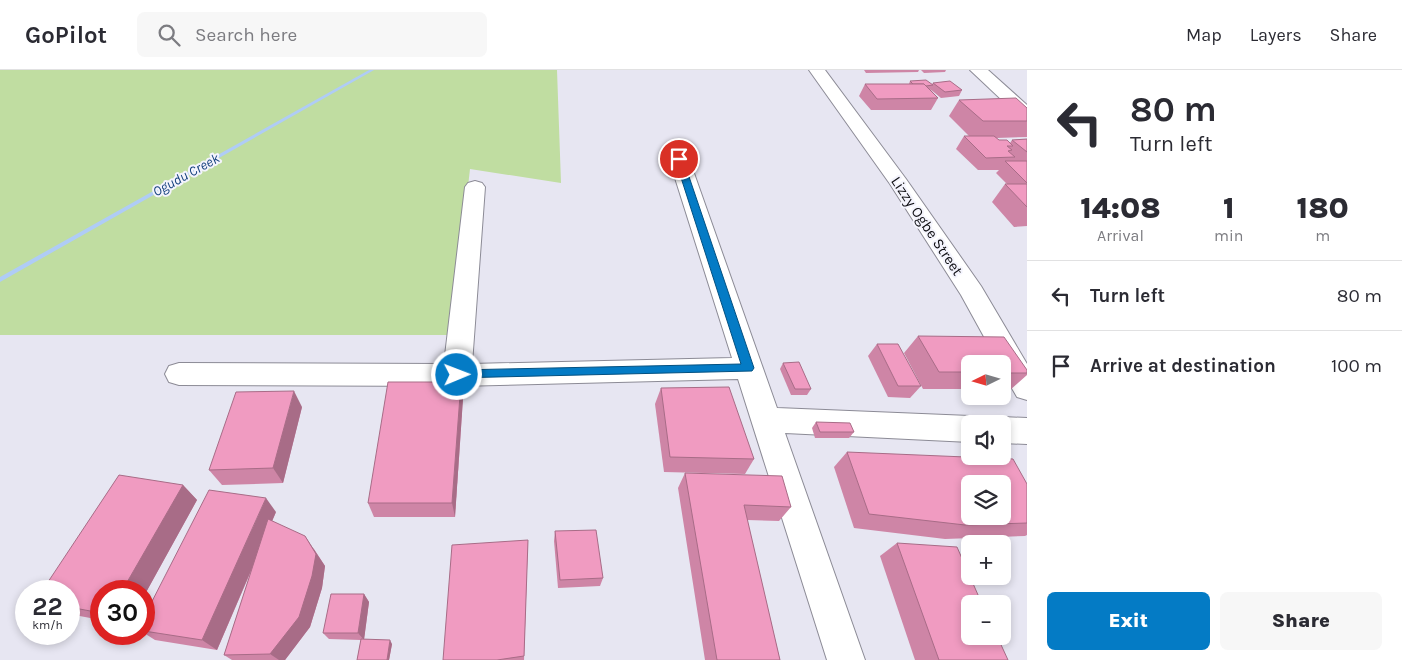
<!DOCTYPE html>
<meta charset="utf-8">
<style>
:root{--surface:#fff;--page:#f7f7f7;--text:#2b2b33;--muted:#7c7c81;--line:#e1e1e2;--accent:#047bc5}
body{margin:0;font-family:Karla,sans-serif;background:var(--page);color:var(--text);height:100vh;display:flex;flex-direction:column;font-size:19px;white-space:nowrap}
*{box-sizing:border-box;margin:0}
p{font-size:16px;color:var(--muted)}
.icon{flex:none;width:28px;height:28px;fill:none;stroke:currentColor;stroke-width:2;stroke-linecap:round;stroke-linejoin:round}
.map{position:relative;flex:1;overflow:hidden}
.side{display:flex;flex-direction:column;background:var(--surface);width:375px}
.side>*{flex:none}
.hud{background:#fff;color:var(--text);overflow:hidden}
.needle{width:32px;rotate:265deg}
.fabs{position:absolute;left:961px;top:285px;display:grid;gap:10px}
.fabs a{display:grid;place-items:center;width:50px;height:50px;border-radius:8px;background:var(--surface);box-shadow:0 2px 8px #0003;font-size:25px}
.speed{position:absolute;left:15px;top:510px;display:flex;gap:10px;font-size:25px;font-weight:700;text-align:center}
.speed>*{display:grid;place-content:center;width:65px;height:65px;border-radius:50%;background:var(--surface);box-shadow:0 2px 8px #0003;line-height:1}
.speed small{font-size:12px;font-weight:400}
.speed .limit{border:8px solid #d22;background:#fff;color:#111}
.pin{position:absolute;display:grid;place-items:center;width:42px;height:42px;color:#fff;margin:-21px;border:2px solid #fff;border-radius:50%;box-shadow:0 1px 5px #0007}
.me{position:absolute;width:55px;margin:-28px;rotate:89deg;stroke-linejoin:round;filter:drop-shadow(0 0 4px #0008)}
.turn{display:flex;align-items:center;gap:18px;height:105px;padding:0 20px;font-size:22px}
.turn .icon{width:65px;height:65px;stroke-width:2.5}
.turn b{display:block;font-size:35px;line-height:42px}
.eta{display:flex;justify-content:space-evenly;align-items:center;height:85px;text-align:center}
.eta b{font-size:30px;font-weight:800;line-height:35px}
.action{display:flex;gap:10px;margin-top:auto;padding:10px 20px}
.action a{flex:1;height:58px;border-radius:8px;background:var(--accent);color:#fff;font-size:20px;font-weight:800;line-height:58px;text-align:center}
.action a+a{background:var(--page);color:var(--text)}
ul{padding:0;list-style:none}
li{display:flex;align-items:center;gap:15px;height:70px;padding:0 20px;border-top:1px solid var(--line)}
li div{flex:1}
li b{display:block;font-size:19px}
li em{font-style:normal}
header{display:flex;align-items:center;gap:30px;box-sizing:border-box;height:70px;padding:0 25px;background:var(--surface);border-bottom:1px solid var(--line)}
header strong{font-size:24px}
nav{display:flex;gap:28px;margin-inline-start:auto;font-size:18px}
.search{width:350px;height:45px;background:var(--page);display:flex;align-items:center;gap:12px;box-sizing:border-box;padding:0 18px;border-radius:8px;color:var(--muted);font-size:19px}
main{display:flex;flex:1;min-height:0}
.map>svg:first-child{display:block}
.green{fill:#c0dda1}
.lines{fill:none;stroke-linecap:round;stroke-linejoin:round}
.stream{fill:#afccf6;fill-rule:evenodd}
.street-casing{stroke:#8c8b96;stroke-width:2}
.street{fill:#fff;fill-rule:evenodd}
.wall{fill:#ce85a6}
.shaded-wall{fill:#a86c87}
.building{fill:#f09bc1;stroke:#a86c87;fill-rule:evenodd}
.route{fill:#047bc5;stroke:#035080}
.labels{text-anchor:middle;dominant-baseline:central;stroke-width:4;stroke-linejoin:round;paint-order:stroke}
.far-water-label{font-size:14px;font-style:italic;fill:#14417d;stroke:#f4f4fd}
.street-label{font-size:15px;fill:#0e0e12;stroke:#f4f4fd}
</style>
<header>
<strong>GoPilot</strong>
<div class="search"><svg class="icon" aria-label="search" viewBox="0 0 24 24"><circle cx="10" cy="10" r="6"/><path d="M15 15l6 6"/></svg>Search here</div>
<nav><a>Map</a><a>Layers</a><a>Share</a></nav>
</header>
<main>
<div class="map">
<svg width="1027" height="590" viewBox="0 0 1027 590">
<rect width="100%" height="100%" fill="#e7e6f2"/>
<!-- green -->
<path class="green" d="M 0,0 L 557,0 L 561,113 L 470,99 L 451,265 L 0,265 Z"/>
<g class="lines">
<!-- stream -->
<path class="stream" d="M 369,0 L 374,0 L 0,212 L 0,207 Z"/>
<defs>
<g id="street">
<path d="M 809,0 L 825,0 L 906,109 L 981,216 L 1027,294 L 1027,330 L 1017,327 L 1002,301 L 1002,294 L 999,294 L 961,225 L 890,114 Z"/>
<path d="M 970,0 L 988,0 L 1027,35 L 1027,49 L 1021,48 Z"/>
<path d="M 679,83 L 686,85 L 689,89 L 777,338 L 970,346 L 981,350 L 982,354 L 970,354 L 970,372 L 785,363 L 865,590 L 827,590 L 738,309 L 457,316 L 179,315 L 169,312 L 165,304 L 169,296 L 179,293 L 444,294 L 465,117 L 468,113 L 475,111 L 482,113 L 485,117 L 472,294 L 732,288 L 669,89 L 672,85 Z"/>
<path d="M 1002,347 L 1027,348 L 1027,374 L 1002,373 L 1002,354 L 990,354 L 991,351 Z"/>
</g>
</defs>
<!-- street casing -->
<use href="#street" class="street-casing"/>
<!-- street -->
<use href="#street" class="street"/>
</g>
<!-- wall -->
<g class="wall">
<path d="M 864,0 L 919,0 L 918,2 L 866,3 Z"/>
<path d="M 921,0 L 946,0 L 945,2 L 924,3 Z"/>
<path d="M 910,11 L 932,14 L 933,13 L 962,20 L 959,26 L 941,28 L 930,19 L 938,28 L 931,40 L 871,40 L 859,26 L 865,14 L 909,14 Z"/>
<path d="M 959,30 L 1027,38 L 1027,67 L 996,68 L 999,70 L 1010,73 L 1012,70 L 1027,69 L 1027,156 L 1014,157 L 992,132 L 1005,114 L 1007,114 L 996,103 L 999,100 L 978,100 L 956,79 L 964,66 L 969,66 L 949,46 Z"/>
<path d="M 918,266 L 1027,300 L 1027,305 L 1010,320 L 1002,320 L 1002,294 L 970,294 L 970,319 L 923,319 L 904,283 Z"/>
<path d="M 877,274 L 921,316 L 910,328 L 888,327 L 868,286 Z"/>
<path d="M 783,293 L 811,319 L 807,325 L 791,325 L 780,299 Z"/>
<path d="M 661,318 L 754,389 L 745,404 L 664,402 L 655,334 Z"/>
<path d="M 463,328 L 455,447 L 374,447 L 368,433 Z"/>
<path d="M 302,337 L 283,413 L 222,415 L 209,400 Z"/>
<path d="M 816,352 L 854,362 L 849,368 L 815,368 L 812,358 Z"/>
<path d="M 847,382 L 1027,414 L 1027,465 L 1025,466 L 945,469 L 854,458 L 834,397 Z"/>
<path d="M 685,403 L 791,437 L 779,451 L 747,450 L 780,590 L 705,590 L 678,418 Z"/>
<path d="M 183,415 L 197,430 L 144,526 L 144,521 L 101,521 L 101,550 L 69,544 L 69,521 Z"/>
<path d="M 276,442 L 272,451 L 314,479 L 325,496 L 322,518 L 310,557 L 285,590 L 232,590 L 224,585 L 252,499 L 217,580 L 155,570 L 144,563 L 144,547 Z"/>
<path d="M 555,461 L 603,508 L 600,516 L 558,518 L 554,471 Z"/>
<path d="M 528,470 L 524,590 L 443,590 Z"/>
<path d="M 897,473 L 1008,590 L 915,590 L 880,486 Z"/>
<path d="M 364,524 L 369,532 L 364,569 L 392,574 L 389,590 L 357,590 L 361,570 L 329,569 L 323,563 Z"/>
</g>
<!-- shaded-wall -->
<g class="shaded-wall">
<path d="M 461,312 L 463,328 L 455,447 L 452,433 Z"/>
<path d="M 294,321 L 302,337 L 283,413 L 273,398 Z"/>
<path d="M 183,415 L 197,430 L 144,526 L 144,521 L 122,521 Z"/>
<path d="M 266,428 L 276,442 L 217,580 L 202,570 Z"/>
<path d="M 305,466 L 325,496 L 322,518 L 310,557 L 285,590 L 279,590 L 270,584 Z"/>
<path d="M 364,524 L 369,532 L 364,570 L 358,563 Z"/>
<path d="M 390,570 L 392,574 L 389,590 L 387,590 Z"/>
</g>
<!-- building -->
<g class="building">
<path d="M 926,10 L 933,15 L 926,16 L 924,14 L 913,14 L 910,11 Z"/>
<path d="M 950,11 L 962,20 L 945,22 L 933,13 Z"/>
<path d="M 865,14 L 924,14 L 938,28 L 877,29 Z"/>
<path d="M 1016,28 L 1027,38 L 1027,51 L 983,51 L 959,30 Z"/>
<path d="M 964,66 L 994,66 L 999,70 L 1007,70 L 1013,76 L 1007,76 L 1012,80 L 1008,81 L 1015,87 L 986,88 Z"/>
<path d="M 1027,69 L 1027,82 L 1012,70 Z"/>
<path d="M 1005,91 L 1027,91 L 1027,113 Z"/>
<path d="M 1005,114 L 1027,114 L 1027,137 Z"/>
<path d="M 918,266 L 1004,267 L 1027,300 L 1027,303 L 1002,303 L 1002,294 L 970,294 L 970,302 L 939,302 Z"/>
<path d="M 877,274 L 898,274 L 921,316 L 898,316 Z"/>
<path d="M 799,292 L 811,319 L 795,319 L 783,293 Z"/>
<path d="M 388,312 L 461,312 L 452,433 L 368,433 Z"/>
<path d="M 729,317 L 754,389 L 670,387 L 661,318 Z"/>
<path d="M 294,321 L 273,398 L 209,400 L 236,322 Z"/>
<path d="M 816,352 L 850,353 L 854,362 L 820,362 Z"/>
<path d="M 847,382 L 1013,389 L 1027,414 L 1027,453 L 965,455 L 869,444 ZM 970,414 L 1002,414 L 1002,446 L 970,446 Z"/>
<path d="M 685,403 L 782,406 L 791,437 L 744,435 L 780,590 L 717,590 Z"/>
<path d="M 119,405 L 183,415 L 122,521 L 101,521 L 101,543 L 69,537 L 69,521 L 42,521 Z"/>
<path d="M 209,420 L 266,428 L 202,570 L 144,561 L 144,547 Z"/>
<path d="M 268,449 L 305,466 L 316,484 L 312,506 L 299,547 L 270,584 L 224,585 Z"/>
<path d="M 596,460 L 603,508 L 560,510 L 555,461 Z"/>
<path d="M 528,470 L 524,586 L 497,590 L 443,590 L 452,475 Z"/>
<path d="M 897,473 L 957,477 L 982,534 L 970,534 L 970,566 L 997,566 L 1008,590 L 939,590 Z"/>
<path d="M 331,524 L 364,524 L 358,563 L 323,563 Z"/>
<path d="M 361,569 L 390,570 L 387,590 L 357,590 Z"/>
</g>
<!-- route -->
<path class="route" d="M 676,87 L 683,89 L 754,298 L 752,301 L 453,308 L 451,305 L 457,300 L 741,294 L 675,89 Z"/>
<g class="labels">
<!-- far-water labels -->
<g class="far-water-label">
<text transform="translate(186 105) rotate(-29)">Ogudu Creek</text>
</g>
<!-- street labels -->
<g class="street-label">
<text transform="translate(927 156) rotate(56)">Lizzy Ogbe Street</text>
</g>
</g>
</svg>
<div class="fabs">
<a><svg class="needle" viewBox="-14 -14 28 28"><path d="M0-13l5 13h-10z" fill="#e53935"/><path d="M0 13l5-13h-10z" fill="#7c7c81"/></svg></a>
<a><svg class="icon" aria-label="sound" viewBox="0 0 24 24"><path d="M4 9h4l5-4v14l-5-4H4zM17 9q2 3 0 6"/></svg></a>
<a><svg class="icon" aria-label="layers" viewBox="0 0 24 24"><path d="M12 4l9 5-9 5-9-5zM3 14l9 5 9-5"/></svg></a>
<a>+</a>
<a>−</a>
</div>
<div class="speed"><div>22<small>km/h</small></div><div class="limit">30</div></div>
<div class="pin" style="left:679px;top:89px;background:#d93025"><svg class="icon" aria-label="arrive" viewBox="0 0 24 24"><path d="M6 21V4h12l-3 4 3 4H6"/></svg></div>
<svg class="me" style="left:457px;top:305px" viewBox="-20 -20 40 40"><circle r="17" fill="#047bc5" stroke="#fff" stroke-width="3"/><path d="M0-11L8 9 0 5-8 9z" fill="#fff"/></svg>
</div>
<section class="side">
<div class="hud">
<div class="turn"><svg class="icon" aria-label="left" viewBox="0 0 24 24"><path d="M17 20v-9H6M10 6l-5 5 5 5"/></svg><div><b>80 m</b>Turn left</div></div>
</div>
<div class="eta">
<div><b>14:08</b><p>Arrival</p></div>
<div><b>1</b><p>min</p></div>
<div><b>180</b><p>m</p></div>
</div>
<ul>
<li><svg class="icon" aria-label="left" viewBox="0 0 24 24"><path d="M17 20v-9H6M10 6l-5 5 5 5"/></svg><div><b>Turn left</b></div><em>80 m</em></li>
<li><svg class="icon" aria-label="arrive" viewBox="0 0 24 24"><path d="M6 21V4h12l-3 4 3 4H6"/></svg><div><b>Arrive at destination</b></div><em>100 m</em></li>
</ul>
<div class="action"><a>Exit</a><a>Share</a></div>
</section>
</main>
